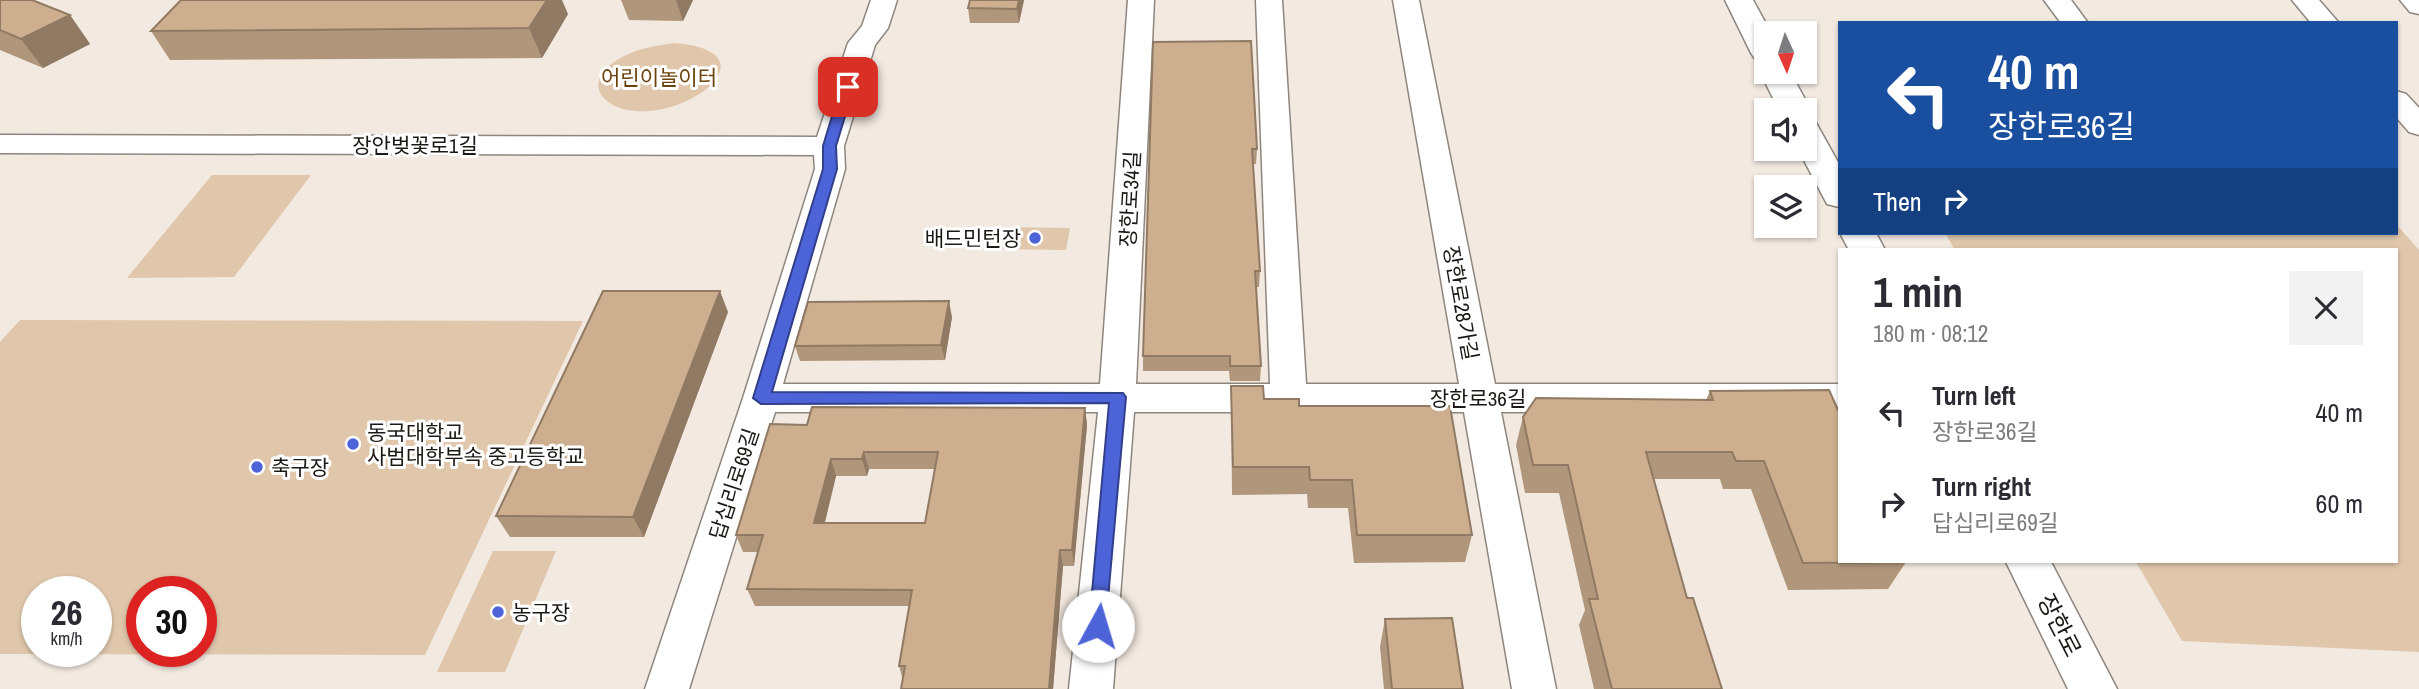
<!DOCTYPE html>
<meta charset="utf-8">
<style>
:root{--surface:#fff;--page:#f2f2f3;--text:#2b2b33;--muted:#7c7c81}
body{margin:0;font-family:"Archivo Narrow","Noto Sans KR",sans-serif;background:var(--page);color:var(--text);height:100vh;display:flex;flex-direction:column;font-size:26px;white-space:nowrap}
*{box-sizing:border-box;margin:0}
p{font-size:23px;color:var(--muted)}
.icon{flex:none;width:38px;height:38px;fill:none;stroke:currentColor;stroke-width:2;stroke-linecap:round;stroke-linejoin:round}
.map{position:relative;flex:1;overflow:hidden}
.details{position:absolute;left:1838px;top:248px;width:560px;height:315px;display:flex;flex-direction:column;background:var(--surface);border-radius:0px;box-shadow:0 2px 5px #0004}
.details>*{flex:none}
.hud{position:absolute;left:1838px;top:21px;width:560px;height:214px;border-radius:0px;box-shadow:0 2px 5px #0004;background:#1a4fa0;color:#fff;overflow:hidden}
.needle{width:46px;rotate:177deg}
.buttons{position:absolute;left:1754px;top:21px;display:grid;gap:14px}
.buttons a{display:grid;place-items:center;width:63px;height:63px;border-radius:0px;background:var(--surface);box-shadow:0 2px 5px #0004;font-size:35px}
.speed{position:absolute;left:21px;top:576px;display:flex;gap:14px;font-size:35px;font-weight:700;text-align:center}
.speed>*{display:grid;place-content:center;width:91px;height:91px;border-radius:50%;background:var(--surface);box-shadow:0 2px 5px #0004;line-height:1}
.speed small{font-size:18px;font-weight:400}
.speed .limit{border:10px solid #d22;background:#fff;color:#111}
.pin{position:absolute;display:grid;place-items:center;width:60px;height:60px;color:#fff;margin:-30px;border-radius:14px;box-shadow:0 4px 10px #0006}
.me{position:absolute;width:77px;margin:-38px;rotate:6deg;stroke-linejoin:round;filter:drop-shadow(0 0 5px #0008)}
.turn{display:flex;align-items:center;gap:24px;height:147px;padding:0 35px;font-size:32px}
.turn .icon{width:91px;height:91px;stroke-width:2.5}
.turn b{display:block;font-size:49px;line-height:60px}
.then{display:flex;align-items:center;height:66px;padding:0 35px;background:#0003;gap:14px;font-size:26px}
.round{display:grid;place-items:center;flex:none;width:74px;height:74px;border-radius:0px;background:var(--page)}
.overview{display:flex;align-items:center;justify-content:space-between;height:119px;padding:0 35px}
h1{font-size:42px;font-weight:700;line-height:52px}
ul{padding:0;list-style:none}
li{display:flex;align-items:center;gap:21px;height:91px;padding:0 35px}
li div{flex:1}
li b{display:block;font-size:26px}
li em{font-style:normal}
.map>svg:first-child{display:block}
.green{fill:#e0c7ac;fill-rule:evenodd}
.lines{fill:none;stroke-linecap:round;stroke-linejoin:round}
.street-casing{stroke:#8e867e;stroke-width:3}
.secondary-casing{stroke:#8e867e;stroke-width:3}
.street{fill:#fff;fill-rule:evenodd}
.secondary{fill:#fff;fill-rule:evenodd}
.wall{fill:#b0967b;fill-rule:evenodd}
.shaded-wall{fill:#907a64}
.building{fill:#cdaf8f;stroke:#907a64;stroke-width:2;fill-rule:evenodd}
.route{fill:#4d63d8;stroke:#32408c;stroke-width:2}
.poi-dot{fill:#4d63d8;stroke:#fff;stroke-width:2.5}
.labels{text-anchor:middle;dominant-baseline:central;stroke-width:6;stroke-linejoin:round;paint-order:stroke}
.park-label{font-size:21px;fill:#6a420a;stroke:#fff}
.street-label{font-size:21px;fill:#1c1815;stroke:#fff}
.poi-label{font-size:21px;fill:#1c1815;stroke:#fff;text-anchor:start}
.near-street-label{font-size:24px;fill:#1c1815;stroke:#fff}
</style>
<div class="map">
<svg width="2419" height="689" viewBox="0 0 2419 689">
<rect width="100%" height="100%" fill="#f2e9e0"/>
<!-- green -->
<g class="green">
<path d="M 673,43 C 771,50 697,115 637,111 C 602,109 581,83 617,60 C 634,49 654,46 673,43 Z"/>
<path d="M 212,175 L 311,175 L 234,277 L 127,278 Z"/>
<path d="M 2396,224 L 2419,250 L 2419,652 L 2182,641 L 2136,562 L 2396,562 L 2396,250 L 1955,250 L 1945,233 L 2396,233 Z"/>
<path d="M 1004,227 L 1070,228 L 1066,250 L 1000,249 Z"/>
<path d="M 20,320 L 583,321 L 425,655 L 0,654 L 0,342 ZM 37,592 L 96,592 L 96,651 L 37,651 ZM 142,592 L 201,592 L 201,651 L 142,651 Z"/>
<path d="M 493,551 L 556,551 L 505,672 L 437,672 Z"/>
</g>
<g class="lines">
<defs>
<g id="street">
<path d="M 871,0 L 897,0 L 888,28 L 875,45 L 844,146 L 845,169 L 783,384 L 1100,384 L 1128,0 L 1154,0 L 1136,384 L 1270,384 L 1256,0 L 1282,0 L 1306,384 L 1459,384 L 1393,0 L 1419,0 L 1495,384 L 1839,384 L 1839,412 L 1501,412 L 1556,689 L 1512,689 L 1464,412 L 1134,412 L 1113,689 L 1069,689 L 1098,412 L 775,412 L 689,689 L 645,689 L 743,398 L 815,169 L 814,155 L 0,153 L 0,135 L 817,137 L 848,43 L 862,26 Z"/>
<path d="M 2044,0 L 2071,0 L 2088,23 L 2061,23 Z"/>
<path d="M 2292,0 L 2319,0 L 2339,23 L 2311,23 Z"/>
<path d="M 2400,0 L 2419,0 L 2419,14 L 2410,12 Z"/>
<path d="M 2396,91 L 2406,94 L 2419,108 L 2419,135 L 2409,132 L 2396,117 Z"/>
</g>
<g id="secondary">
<path d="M 1725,0 L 1753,0 L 1771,33 L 1766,33 L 1766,62 L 1755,59 L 1751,53 Z"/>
<path d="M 1764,65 L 1766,72 L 1790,72 L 1811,110 L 1806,117 L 1804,110 L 1779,110 L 1760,72 Z"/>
<path d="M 1804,118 L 1815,121 L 1839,164 L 1839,207 L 1827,204 L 1798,149 L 1804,149 Z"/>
<path d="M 1840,233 L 1876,233 L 1885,250 L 1849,250 Z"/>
<path d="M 2006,562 L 2051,562 L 2117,689 L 2068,689 Z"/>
</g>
</defs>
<!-- street casing -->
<use href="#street" class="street-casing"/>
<!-- secondary casing -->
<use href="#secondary" class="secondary-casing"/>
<!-- street -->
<use href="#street" class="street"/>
<!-- secondary -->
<use href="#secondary" class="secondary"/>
</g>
<!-- wall -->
<g class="wall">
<path d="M 0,0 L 70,15 L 90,44 L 43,68 L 0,50 Z"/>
<path d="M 621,0 L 693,0 L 683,21 L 629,20 Z"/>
<path d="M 970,0 L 1024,0 L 1019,23 L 970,23 L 968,8 Z"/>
<path d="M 568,14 L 542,58 L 170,60 L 151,31 Z"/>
<path d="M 1251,41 L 1257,149 L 1256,164 L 1253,164 L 1260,271 L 1259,287 L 1256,287 L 1261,366 L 1260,381 L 1230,381 L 1229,371 L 1143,371 L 1143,356 Z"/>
<path d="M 728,312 L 644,537 L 510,537 L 496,516 Z"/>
<path d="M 952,317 L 945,360 L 800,361 L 795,346 Z"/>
<path d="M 1231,386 L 1264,399 L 1299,406 L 1472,535 L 1465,562 L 1354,563 L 1348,508 L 1308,508 L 1307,494 L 1232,495 Z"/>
<path d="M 1710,391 L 1906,562 L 1888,589 L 1788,590 L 1751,489 L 1723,489 L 1720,479 L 1654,479 L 1687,598 L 1722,689 L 1594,689 L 1579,625 L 1585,610 L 1559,493 L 1525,493 L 1516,445 L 1523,417 L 1706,400 Z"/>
<path d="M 1085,408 L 1087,425 L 1074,566 L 1063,566 L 1053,689 L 901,689 L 903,680 L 899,666 L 909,606 L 755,606 L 747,589 L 758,552 L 743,552 L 736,535 L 807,425 ZM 869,469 L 935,469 L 925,523 L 825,523 L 836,476 L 867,476 Z"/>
<path d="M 1385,619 L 1463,689 L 1384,689 L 1380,647 Z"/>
</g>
<!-- shaded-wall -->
<g class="shaded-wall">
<path d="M 547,0 L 562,0 L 568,14 L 542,58 L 529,28 Z"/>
<path d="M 676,0 L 693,0 L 683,21 Z"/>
<path d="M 1019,0 L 1024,0 L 1019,23 L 1017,9 Z"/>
<path d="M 70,15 L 90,44 L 43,68 L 21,39 Z"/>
<path d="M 720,291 L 728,312 L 644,537 L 633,517 Z"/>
<path d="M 949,301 L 952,317 L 945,360 L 941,345 Z"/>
<path d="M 1085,408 L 1087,425 L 1074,566 L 1072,550 Z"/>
<path d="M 864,452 L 869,469 L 867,476 L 862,459 Z"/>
<path d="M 831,459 L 836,476 L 820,540 L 814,523 Z"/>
<path d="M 1060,550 L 1063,566 L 1053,689 L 1049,689 Z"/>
</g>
<!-- building -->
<g class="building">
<path d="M 0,0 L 32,0 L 70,15 L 21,39 L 0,30 Z"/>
<path d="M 181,0 L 547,0 L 529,28 L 151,31 Z"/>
<path d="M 970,0 L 1019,0 L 1017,9 L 968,8 Z"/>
<path d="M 1251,41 L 1257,149 L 1252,149 L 1260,271 L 1255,271 L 1261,366 L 1230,366 L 1230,356 L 1143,356 L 1153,42 Z"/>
<path d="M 603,291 L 720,291 L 633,517 L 496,516 Z"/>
<path d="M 949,301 L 941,345 L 795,346 L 808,302 Z"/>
<path d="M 1231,386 L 1263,386 L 1264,399 L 1299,399 L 1299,406 L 1450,406 L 1472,535 L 1357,535 L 1352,480 L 1310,480 L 1309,467 L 1233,467 Z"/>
<path d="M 1829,390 L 1839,412 L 1839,562 L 1906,562 L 1803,563 L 1764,461 L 1736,461 L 1732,452 L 1646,452 L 1687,598 L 1693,598 L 1722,689 L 1612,689 L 1589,599 L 1598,599 L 1568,465 L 1533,465 L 1523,417 L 1536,398 L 1713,400 L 1710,391 Z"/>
<path d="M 812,407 L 1085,408 L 1072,550 L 1060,550 L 1049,689 L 901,689 L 905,666 L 899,666 L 912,590 L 747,589 L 763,535 L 736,535 L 770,424 L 807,425 ZM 864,452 L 938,452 L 925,523 L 814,523 L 831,459 L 862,459 Z"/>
<path d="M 1452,618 L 1463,689 L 1392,689 L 1385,619 Z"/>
</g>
<!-- route -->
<path class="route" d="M 848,83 L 854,87 L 836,146 L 837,169 L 772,392 L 1123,393 L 1126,397 L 1105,632 L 1092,632 L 1089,626 L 1109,403 L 761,404 L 753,398 L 823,169 L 823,146 L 841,87 Z"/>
<!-- markers -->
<g class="poi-dot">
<circle cx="1035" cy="238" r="7"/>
<circle cx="353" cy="444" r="7"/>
<circle cx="257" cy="467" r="7"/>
<circle cx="498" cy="612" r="7"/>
</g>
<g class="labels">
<!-- park labels -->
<g class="park-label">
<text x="659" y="77">어린이놀이터</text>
</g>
<!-- street labels -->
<g class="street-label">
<text x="415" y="145">장안벚꽃로1길</text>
<text transform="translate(1130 199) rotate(-87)">장한로34길</text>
<text transform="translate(1461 303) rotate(80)">장한로28가길</text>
<text x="1478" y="398">장한로36길</text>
<text transform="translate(734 484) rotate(-72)">답십리로69길</text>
</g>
<!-- poi labels -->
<g class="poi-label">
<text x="1021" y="238" text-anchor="end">배드민턴장</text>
<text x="367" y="432">동국대학교<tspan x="367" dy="24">사범대학부속 중고등학교</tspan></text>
<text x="271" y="467">축구장</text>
<text x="512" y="612">농구장</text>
</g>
<!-- near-street labels -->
<g class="near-street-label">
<text transform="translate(2060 625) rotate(63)">장한로</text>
</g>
</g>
</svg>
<div class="buttons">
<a><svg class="needle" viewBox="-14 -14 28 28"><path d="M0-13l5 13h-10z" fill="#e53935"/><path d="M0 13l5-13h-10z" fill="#7c7c81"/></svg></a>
<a><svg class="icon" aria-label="sound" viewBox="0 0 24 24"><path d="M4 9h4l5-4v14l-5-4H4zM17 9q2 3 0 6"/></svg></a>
<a><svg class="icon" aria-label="layers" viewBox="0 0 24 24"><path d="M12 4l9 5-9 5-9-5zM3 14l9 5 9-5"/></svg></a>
</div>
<div class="speed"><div>26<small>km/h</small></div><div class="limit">30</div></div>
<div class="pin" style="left:848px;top:87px;background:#d93025"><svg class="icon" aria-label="arrive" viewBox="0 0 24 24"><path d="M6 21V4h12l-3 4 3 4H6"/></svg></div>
<svg class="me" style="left:1098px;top:626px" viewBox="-20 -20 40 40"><circle r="19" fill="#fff"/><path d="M0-13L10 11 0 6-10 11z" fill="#4d63d8"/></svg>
<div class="hud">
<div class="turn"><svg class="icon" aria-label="left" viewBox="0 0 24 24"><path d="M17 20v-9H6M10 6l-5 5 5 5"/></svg><div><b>40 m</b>장한로36길</div></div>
<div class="then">Then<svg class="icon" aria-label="right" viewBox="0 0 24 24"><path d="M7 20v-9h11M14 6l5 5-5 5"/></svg></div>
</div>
<section class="details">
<div class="overview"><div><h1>1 min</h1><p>180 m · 08:12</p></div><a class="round"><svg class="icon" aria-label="close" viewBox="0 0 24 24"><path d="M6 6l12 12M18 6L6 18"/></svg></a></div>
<ul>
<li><svg class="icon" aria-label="left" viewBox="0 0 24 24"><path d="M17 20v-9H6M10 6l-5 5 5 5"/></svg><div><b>Turn left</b><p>장한로36길</p></div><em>40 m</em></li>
<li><svg class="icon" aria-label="right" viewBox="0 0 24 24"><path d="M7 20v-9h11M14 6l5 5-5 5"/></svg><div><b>Turn right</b><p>답십리로69길</p></div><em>60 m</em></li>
</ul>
</section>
</div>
